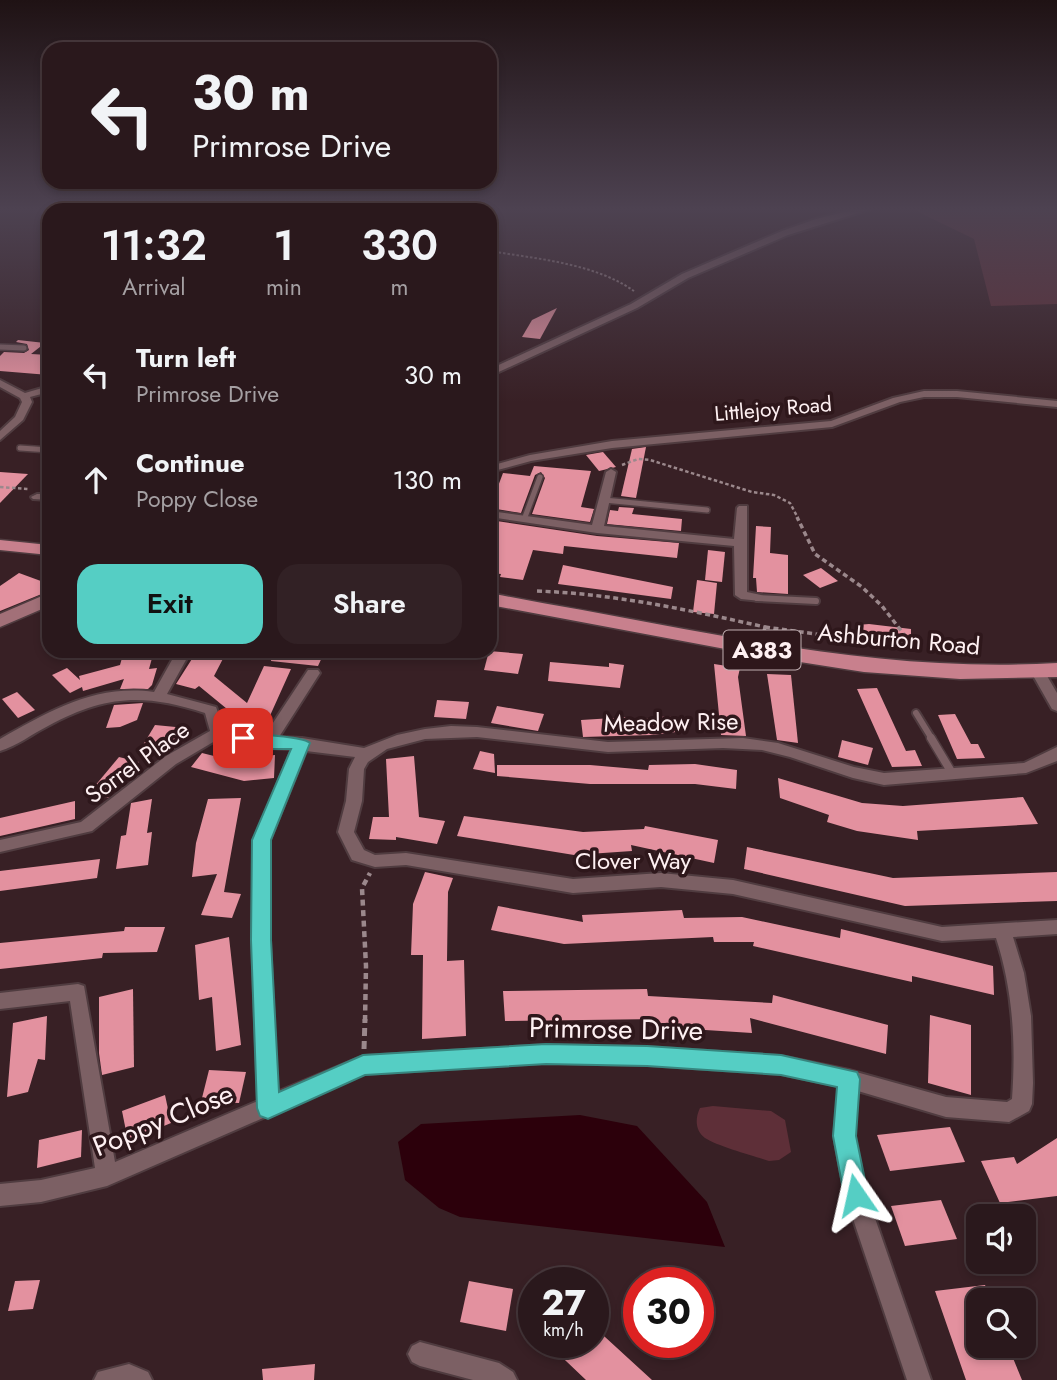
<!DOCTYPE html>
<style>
:root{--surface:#2a181c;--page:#322125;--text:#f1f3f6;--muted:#a5a0a3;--line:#46373b;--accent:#55cec4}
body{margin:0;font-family:Jost,sans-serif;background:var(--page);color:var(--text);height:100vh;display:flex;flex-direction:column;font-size:26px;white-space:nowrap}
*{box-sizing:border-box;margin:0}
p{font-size:23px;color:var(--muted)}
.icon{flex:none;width:38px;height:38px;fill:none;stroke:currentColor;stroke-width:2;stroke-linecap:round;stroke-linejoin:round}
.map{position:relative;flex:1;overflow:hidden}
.side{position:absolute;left:42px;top:203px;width:455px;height:455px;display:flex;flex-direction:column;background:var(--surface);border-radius:21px;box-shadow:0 4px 10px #0003,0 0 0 2px var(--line)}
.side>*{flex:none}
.banner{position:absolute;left:42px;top:42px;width:455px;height:147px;border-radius:21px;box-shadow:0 4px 10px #0003,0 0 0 2px var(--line);background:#2a181c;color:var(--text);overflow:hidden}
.tools{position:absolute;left:966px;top:1204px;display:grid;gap:14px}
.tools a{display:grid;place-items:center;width:70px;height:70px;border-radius:14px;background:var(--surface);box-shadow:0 4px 10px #0003,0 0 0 2px var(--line);font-size:35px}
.speed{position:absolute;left:518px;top:1267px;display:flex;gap:14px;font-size:35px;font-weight:700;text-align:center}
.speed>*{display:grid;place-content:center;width:91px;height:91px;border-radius:50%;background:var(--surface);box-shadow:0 4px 10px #0003,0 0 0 2px var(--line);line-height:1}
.speed small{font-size:18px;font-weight:400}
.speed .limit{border:10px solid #d22;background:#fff;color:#111}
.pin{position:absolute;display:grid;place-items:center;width:60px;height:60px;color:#fff;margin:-30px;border-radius:14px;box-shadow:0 4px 10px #0006}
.me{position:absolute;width:77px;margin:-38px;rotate:349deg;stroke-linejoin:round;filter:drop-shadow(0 0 5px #0008)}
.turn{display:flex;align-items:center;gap:24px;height:147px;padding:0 35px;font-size:32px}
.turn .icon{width:91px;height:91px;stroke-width:2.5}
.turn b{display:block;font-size:49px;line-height:60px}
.eta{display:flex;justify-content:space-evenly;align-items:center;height:119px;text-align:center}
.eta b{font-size:42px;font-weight:600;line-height:49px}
.cta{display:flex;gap:14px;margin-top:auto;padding:14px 35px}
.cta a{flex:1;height:80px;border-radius:21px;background:var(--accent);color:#111;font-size:28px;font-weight:600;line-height:80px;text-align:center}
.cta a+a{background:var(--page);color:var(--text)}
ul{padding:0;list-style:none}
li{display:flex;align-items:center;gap:21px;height:105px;padding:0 35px}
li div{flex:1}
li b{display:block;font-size:26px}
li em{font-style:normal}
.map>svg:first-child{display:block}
.green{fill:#5e2f38}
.water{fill:#2c000b}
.building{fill:#e3919f}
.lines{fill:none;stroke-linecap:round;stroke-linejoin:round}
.lane-far2-casing{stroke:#503c40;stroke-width:8}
.lane-far1-casing{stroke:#503c40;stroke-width:10}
.lane-casing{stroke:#503c40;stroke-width:11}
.street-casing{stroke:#503c40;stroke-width:4}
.secondary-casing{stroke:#503c40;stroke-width:3}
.primary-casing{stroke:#503c40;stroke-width:3}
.path-far4{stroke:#9b888c;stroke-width:2;stroke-dasharray:2.5 2;stroke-linecap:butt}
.path-far3{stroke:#9b888c;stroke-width:2.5;stroke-dasharray:3.5 2.5;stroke-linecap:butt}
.path-far2{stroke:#9b888c;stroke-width:3.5;stroke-dasharray:5 3.5;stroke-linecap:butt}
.path-far1{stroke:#9b888c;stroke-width:4.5;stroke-dasharray:6 4.5;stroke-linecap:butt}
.path{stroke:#9b888c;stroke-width:5;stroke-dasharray:8 5;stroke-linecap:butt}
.lane-far2{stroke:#7c6064;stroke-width:5}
.lane-far1{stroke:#7c6064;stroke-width:6}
.lane{stroke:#7c6064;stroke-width:8}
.street{fill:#7c6064;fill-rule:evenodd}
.secondary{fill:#a27078;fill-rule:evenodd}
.primary{fill:#c8808d;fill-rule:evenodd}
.route{fill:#55cec4;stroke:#37867f;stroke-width:2}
.labels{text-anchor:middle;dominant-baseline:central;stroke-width:7;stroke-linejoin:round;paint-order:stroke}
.far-street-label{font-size:21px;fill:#fef0f2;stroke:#2e171b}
.shield{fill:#2e171b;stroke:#c0afb2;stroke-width:2}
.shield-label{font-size:23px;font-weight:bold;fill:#fef0f2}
.street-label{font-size:24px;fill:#fef0f2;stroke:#2e171b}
.near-street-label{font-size:28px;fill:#fef0f2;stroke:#2e171b}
</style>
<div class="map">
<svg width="1057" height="1380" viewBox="0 0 1057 1380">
<rect width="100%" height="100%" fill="#382025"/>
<!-- green -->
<g class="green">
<path d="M 910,208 L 1057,208 L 1057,304 L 991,306 L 974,239 Z"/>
<path d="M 713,1106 L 771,1111 L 785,1120 L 791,1152 L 779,1160 L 769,1161 C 754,1156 717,1146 705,1138 C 695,1131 695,1118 700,1108 Z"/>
</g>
<!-- water -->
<path class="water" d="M 580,1115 L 637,1126 L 707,1202 L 725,1247 L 460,1217 L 439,1208 L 405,1180 L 398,1142 L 421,1124 Z"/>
<!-- building -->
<g class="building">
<path d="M 557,308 L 540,339 L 522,337 L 532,320 Z"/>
<path d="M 18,340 L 45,343 L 31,354 L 49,355 L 49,375 L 0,371 L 0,356 L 4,352 L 24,353 L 29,350 L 27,344 L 16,342 Z"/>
<path d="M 646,447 L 636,498 L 621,496 L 632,449 Z"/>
<path d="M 603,452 L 616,467 L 599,471 L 586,455 Z"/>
<path d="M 534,466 L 591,471 L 581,507 L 594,509 L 590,522 L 532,514 L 545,478 L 541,472 L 535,475 L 521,513 L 490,508 L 490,497 L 494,497 L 503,473 L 530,476 Z"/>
<path d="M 0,472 L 28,474 L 0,503 Z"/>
<path d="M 619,507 L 634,508 L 632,514 L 682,519 L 681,531 L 607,524 L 610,510 L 618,511 Z"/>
<path d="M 490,520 L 597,536 L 679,543 L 677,558 L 564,546 L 563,554 L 533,550 L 523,580 L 500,577 L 501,574 L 490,573 Z"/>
<path d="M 756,526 L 771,527 L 770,553 L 788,555 L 788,594 L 757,592 L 756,578 L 753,578 Z"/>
<path d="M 708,550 L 725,552 L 722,582 L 705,580 Z"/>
<path d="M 563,565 L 673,587 L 671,599 L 558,584 Z"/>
<path d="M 821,568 L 838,581 L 820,588 L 803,575 Z"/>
<path d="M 19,573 L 49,584 L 49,591 L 0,611 L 0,586 Z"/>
<path d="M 697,580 L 717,583 L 714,614 L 693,612 Z"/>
<path d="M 869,624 L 911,629 L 911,637 L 864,639 L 857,625 Z"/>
<path d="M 124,651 L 154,651 L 149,669 L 157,668 L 152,685 L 148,689 L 120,689 L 124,679 L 83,691 L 82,687 L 70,693 L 52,675 L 67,668 L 80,680 L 79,676 L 120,665 Z"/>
<path d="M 197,651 L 227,651 L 214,676 L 247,703 L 264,666 L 291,669 L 264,729 L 249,727 L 199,686 L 195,689 L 176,684 Z"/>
<path d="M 272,651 L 325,651 L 318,666 L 271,661 Z"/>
<path d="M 489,651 L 523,654 L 518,674 L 484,670 Z"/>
<path d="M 550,662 L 609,667 L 609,663 L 624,665 L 620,688 L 548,681 Z"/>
<path d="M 714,664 L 740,668 L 738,677 L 746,736 L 721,735 Z"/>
<path d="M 767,674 L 791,675 L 798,743 L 777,740 Z"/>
<path d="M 877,688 L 906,751 L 915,750 L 922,766 L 892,767 L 857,689 Z"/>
<path d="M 17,692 L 35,710 L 18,718 L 2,699 Z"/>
<path d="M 437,700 L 469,702 L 466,719 L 434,717 Z"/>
<path d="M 143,703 L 137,720 L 120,727 L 106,728 L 114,705 Z"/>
<path d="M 497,706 L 544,714 L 538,731 L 491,723 Z"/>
<path d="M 955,714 L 971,744 L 978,744 L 985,758 L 957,759 L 938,715 Z"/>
<path d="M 670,716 L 676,732 L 652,735 L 583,737 L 581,720 L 629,717 L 629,720 Z"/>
<path d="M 155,725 L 186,728 L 174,749 L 143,745 Z"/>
<path d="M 842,740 L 873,748 L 868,765 L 838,757 Z"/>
<path d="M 480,751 L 494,754 L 495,773 L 473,769 Z"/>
<path d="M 202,753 L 230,760 L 275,755 L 274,778 L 244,781 L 191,767 Z"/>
<path d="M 414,756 L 419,817 L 445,821 L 437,844 L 396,837 L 396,840 L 369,839 L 373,817 L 389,817 L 386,759 Z"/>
<path d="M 119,757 L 139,762 L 108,798 L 89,793 Z"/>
<path d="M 695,764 L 737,770 L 736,789 L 695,784 L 590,784 L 497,776 L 497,765 L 590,765 L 648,770 L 649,765 Z"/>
<path d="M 778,778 L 862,803 L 903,806 L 1023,797 L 1038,824 L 917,831 L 918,840 L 857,831 L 827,822 L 829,815 L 780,798 Z"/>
<path d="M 241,798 L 224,892 L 241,894 L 232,918 L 201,915 L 217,874 L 192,877 L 196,843 L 208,799 Z"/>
<path d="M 152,799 L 147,833 L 152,832 L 148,865 L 116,869 L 121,836 L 126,835 L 131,803 Z"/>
<path d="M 75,801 L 75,819 L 0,836 L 0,818 Z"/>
<path d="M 464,816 L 583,832 L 644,829 L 645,826 L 718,840 L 714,863 L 631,845 L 632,851 L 574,855 L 457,836 Z"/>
<path d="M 747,847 L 893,878 L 1057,872 L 1057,901 L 905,906 L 744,869 Z"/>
<path d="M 100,859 L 97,878 L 0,891 L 0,871 Z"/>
<path d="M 425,872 L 453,878 L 448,892 L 447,961 L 464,960 L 466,1036 L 422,1039 L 423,955 L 411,955 L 413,904 Z"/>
<path d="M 498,906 L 583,922 L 582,915 L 682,910 L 684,918 L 742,917 L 840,938 L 841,929 L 993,966 L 994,995 L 912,976 L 912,982 L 753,946 L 754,942 L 714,942 L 713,937 L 564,944 L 491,930 Z"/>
<path d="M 125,927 L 165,927 L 157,952 L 103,953 L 102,958 L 0,969 L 0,943 L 124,931 Z"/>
<path d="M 229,937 L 241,1045 L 216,1051 L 212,997 L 199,1000 L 195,945 Z"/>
<path d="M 133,989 L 134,1067 L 102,1075 L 99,1053 L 99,997 Z"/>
<path d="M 647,989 L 648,996 L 772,1003 L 773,995 L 888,1025 L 886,1054 L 750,1018 L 752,1033 L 659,1027 L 658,1019 L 505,1021 L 503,991 Z"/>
<path d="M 930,1015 L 971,1025 L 971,1095 L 928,1083 Z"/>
<path d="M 47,1016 L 45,1060 L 38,1059 L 28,1092 L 7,1097 L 13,1023 Z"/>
<path d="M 209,1070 L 246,1072 L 239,1103 L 201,1102 Z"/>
<path d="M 165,1095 L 171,1123 L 128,1141 L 122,1111 Z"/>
<path d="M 950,1127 L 965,1162 L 890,1171 L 877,1135 Z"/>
<path d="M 82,1130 L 81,1157 L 37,1168 L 39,1140 Z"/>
<path d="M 1057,1138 L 1057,1196 L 1000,1203 L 981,1161 L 1014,1157 L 1017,1164 Z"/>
<path d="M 941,1200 L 957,1239 L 905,1246 L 891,1206 Z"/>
<path d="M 40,1280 L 33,1309 L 8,1311 L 15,1281 Z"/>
<path d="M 469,1281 L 513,1289 L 506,1331 L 460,1322 Z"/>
<path d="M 985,1285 L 991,1300 L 978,1300 L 978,1346 L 1008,1346 L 1022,1380 L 966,1380 L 935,1291 Z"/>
<path d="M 593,1326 L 652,1380 L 586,1380 L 546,1342 L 593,1342 Z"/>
<path d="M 315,1364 L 314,1380 L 263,1380 L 262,1369 Z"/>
</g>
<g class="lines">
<defs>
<g id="lane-far2">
<path d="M 0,347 L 24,348"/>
<path d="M 20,448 L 49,450"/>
<path d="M 604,500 L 707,510"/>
<path d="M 525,517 L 540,477"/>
</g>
<g id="lane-far1">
<path d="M 757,598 L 816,601"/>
<path d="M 916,713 L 932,739"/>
</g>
<path id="lane" d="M 931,738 L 952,773"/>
<g id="street">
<path d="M 861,208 L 874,208 L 788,235 L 688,278 L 637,308 L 490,376 L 490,369 L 631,304 L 682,274 L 782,231 L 816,219 Z"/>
<path d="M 0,380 L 25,393 L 49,386 L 49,392 L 30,397 L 32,402 L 23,420 L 0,440 L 0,431 L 15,417 L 22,402 L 20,398 L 0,387 Z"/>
<path d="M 924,391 L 957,391 L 1057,401 L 1057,407 L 957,397 L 924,397 L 900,402 L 832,427 L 612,448 L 531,461 L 490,472 L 490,466 L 530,455 L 612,441 L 831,421 L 893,398 Z"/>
<path d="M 611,469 L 616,472 L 604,526 L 734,539 L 737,508 L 739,506 L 747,506 L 747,592 L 761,595 L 763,598 L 761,601 L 741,599 L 735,595 L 734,546 L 597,533 L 490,517 L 490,511 L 592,525 L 606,472 Z"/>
<path d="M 37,494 L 49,494 L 49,500 L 33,499 L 31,497 Z"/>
<path d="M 177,651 L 191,651 L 167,694 L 216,707 L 224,729 L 265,735 L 308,670 L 318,670 L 320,673 L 279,737 L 302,738 L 364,748 L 397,735 L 425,729 L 451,726 L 477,727 L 608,742 L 743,738 L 778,743 L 854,767 L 884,773 L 1024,763 L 1057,747 L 1057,761 L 1026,773 L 884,785 L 853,778 L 790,757 L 762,750 L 723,748 L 608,752 L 477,737 L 425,739 L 387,749 L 368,762 L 364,769 L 362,801 L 354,832 L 364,850 L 375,855 L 406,853 L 573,879 L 661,873 L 733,880 L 942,927 L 1057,920 L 1057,934 L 1013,937 L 1024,973 L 1031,1016 L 1033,1083 L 1032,1104 L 1029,1111 L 1009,1122 L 946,1117 L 858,1091 L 854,1136 L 867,1195 L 931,1380 L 907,1380 L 845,1195 L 834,1136 L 839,1086 L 781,1074 L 647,1065 L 546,1063 L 364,1074 L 107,1186 L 41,1202 L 0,1206 L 0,1184 L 41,1180 L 95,1168 L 70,1001 L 0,1009 L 0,993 L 78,984 L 84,986 L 115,1162 L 258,1101 L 252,940 L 254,840 L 292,749 L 268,748 L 220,738 L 176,764 L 92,831 L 0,852 L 0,840 L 81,822 L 166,756 L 210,731 L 205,713 C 144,693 105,695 48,726 C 32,734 17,746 0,751 L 0,739 C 50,711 95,684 154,692 ZM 306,751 L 355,757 L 349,769 L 346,801 L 338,832 L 352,860 L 375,867 L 406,865 L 573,893 L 661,887 L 733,894 L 942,941 L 996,938 C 1013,990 1016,1044 1012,1099 L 1007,1102 L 946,1097 L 849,1070 L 781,1056 L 647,1047 L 546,1045 L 363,1056 L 277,1092 L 270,940 L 270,840 Z"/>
<path d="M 1038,667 L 1043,669 L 1057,693 L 1057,711 L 1052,709 L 1031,672 Z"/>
<path d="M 420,1342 L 499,1363 L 513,1372 L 517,1380 L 473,1380 L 420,1366 L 412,1362 L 408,1354 L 412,1346 Z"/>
<path d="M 129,1364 L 148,1372 L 152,1380 L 94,1380 L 98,1372 Z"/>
</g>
<path id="secondary" d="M 49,593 L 49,606 L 0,627 L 0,614 Z"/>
<g id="primary">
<path d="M 0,540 L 49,545 L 49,555 L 0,550 Z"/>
<path d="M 490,593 C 545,604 601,613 657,624 C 790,649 921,671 1057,663 L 1057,677 L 960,679 L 864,672 L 768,657 L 490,605 Z"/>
</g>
</defs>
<!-- lane-far2 casing -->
<use href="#lane-far2" class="lane-far2-casing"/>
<!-- lane-far1 casing -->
<use href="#lane-far1" class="lane-far1-casing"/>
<!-- lane casing -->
<use href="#lane" class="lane-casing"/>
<!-- street casing -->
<use href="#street" class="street-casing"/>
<!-- secondary casing -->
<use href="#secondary" class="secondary-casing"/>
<!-- primary casing -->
<use href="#primary" class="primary-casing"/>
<!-- path-far4 -->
<g class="path-far4">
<path d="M 62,208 L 68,210"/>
<path d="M 490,251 C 537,259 594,263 634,291"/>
</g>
<!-- path-far3 -->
<g class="path-far3">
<path d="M 622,465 L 638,459 L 650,460 L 752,492 L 774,495 L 790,503 L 798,518"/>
<path d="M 0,487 L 29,489"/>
</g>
<!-- path-far2 -->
<g class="path-far2">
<path d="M 537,591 C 616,594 688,610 765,627 L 763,636"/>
<path d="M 765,627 L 888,644 L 900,643 L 906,637 L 882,606 L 862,587 L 815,554 L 797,517"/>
</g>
<!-- path-far1 -->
<path class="path-far1" d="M 365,1021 L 366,966 L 362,888 L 370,873"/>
<!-- path -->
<path class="path" d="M 364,1049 L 365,1019"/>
<!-- lane-far2 -->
<use href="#lane-far2" class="lane-far2"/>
<!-- lane-far1 -->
<use href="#lane-far1" class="lane-far1"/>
<!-- lane -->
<use href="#lane" class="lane"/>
<!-- street -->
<use href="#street" class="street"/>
<!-- secondary -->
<use href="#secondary" class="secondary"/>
<!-- primary -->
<use href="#primary" class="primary"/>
</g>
<!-- sky -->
<linearGradient id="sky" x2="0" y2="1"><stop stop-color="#1f1214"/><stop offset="0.52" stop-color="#4d4251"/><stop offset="1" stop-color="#4d4251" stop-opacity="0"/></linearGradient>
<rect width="1057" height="402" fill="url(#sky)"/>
<!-- route -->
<path class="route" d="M 243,732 C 257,735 304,736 310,743 L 271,840 L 271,940 L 279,1092 L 363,1055 L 546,1044 L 647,1046 L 781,1055 L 857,1072 L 860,1079 L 856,1136 L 868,1195 L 865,1203 L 856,1207 L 848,1203 L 844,1195 L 833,1136 L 837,1087 L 781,1075 L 647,1066 L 546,1064 L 365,1075 L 268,1119 L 260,1116 L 257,1108 L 251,940 L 252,840 L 291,749 L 268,749 L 237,742 L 235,738 Z"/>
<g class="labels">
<!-- far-street labels -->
<g class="far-street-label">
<text transform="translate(773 409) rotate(-5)">Littlejoy Road</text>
</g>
<!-- shield labels -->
<rect class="shield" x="723.5" y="630.5" width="77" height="39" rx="5"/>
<g class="shield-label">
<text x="762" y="650">A383</text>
</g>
<!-- street labels -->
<g class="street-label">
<text transform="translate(899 639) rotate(5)">Ashburton Road</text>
<text transform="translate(671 722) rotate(-1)">Meadow Rise</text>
<text transform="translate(137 762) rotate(-36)">Sorrel Place</text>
<text x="633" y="860">Clover Way</text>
</g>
<!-- near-street labels -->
<g class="near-street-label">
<text transform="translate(616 1029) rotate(1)">Primrose Drive</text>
<text transform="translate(163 1120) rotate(-22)">Poppy Close</text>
</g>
</g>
</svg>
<div class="tools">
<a><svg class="icon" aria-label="sound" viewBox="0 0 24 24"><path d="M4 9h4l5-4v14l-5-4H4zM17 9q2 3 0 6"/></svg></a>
<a><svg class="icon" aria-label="search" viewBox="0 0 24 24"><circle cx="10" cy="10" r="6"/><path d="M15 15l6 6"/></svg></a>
</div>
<div class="speed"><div>27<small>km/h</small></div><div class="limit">30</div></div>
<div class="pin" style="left:243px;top:738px;background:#d93025"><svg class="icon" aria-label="arrive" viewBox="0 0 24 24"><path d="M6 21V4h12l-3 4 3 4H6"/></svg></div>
<svg class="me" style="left:856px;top:1195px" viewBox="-20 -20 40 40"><path d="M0-17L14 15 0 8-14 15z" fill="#55cec4" stroke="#fff" stroke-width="4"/></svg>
<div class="banner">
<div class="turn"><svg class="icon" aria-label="left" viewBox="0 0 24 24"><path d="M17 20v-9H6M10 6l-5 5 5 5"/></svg><div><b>30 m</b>Primrose Drive</div></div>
</div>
<section class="side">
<div class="eta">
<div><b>11:32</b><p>Arrival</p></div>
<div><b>1</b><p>min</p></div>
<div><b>330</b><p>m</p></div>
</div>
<ul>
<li><svg class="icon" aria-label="left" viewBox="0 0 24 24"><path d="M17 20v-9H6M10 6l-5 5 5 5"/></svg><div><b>Turn left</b><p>Primrose Drive</p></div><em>30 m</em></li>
<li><svg class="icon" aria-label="ahead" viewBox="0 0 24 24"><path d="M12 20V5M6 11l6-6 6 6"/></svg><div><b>Continue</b><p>Poppy Close</p></div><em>130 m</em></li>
</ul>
<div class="cta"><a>Exit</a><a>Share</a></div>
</section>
</div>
